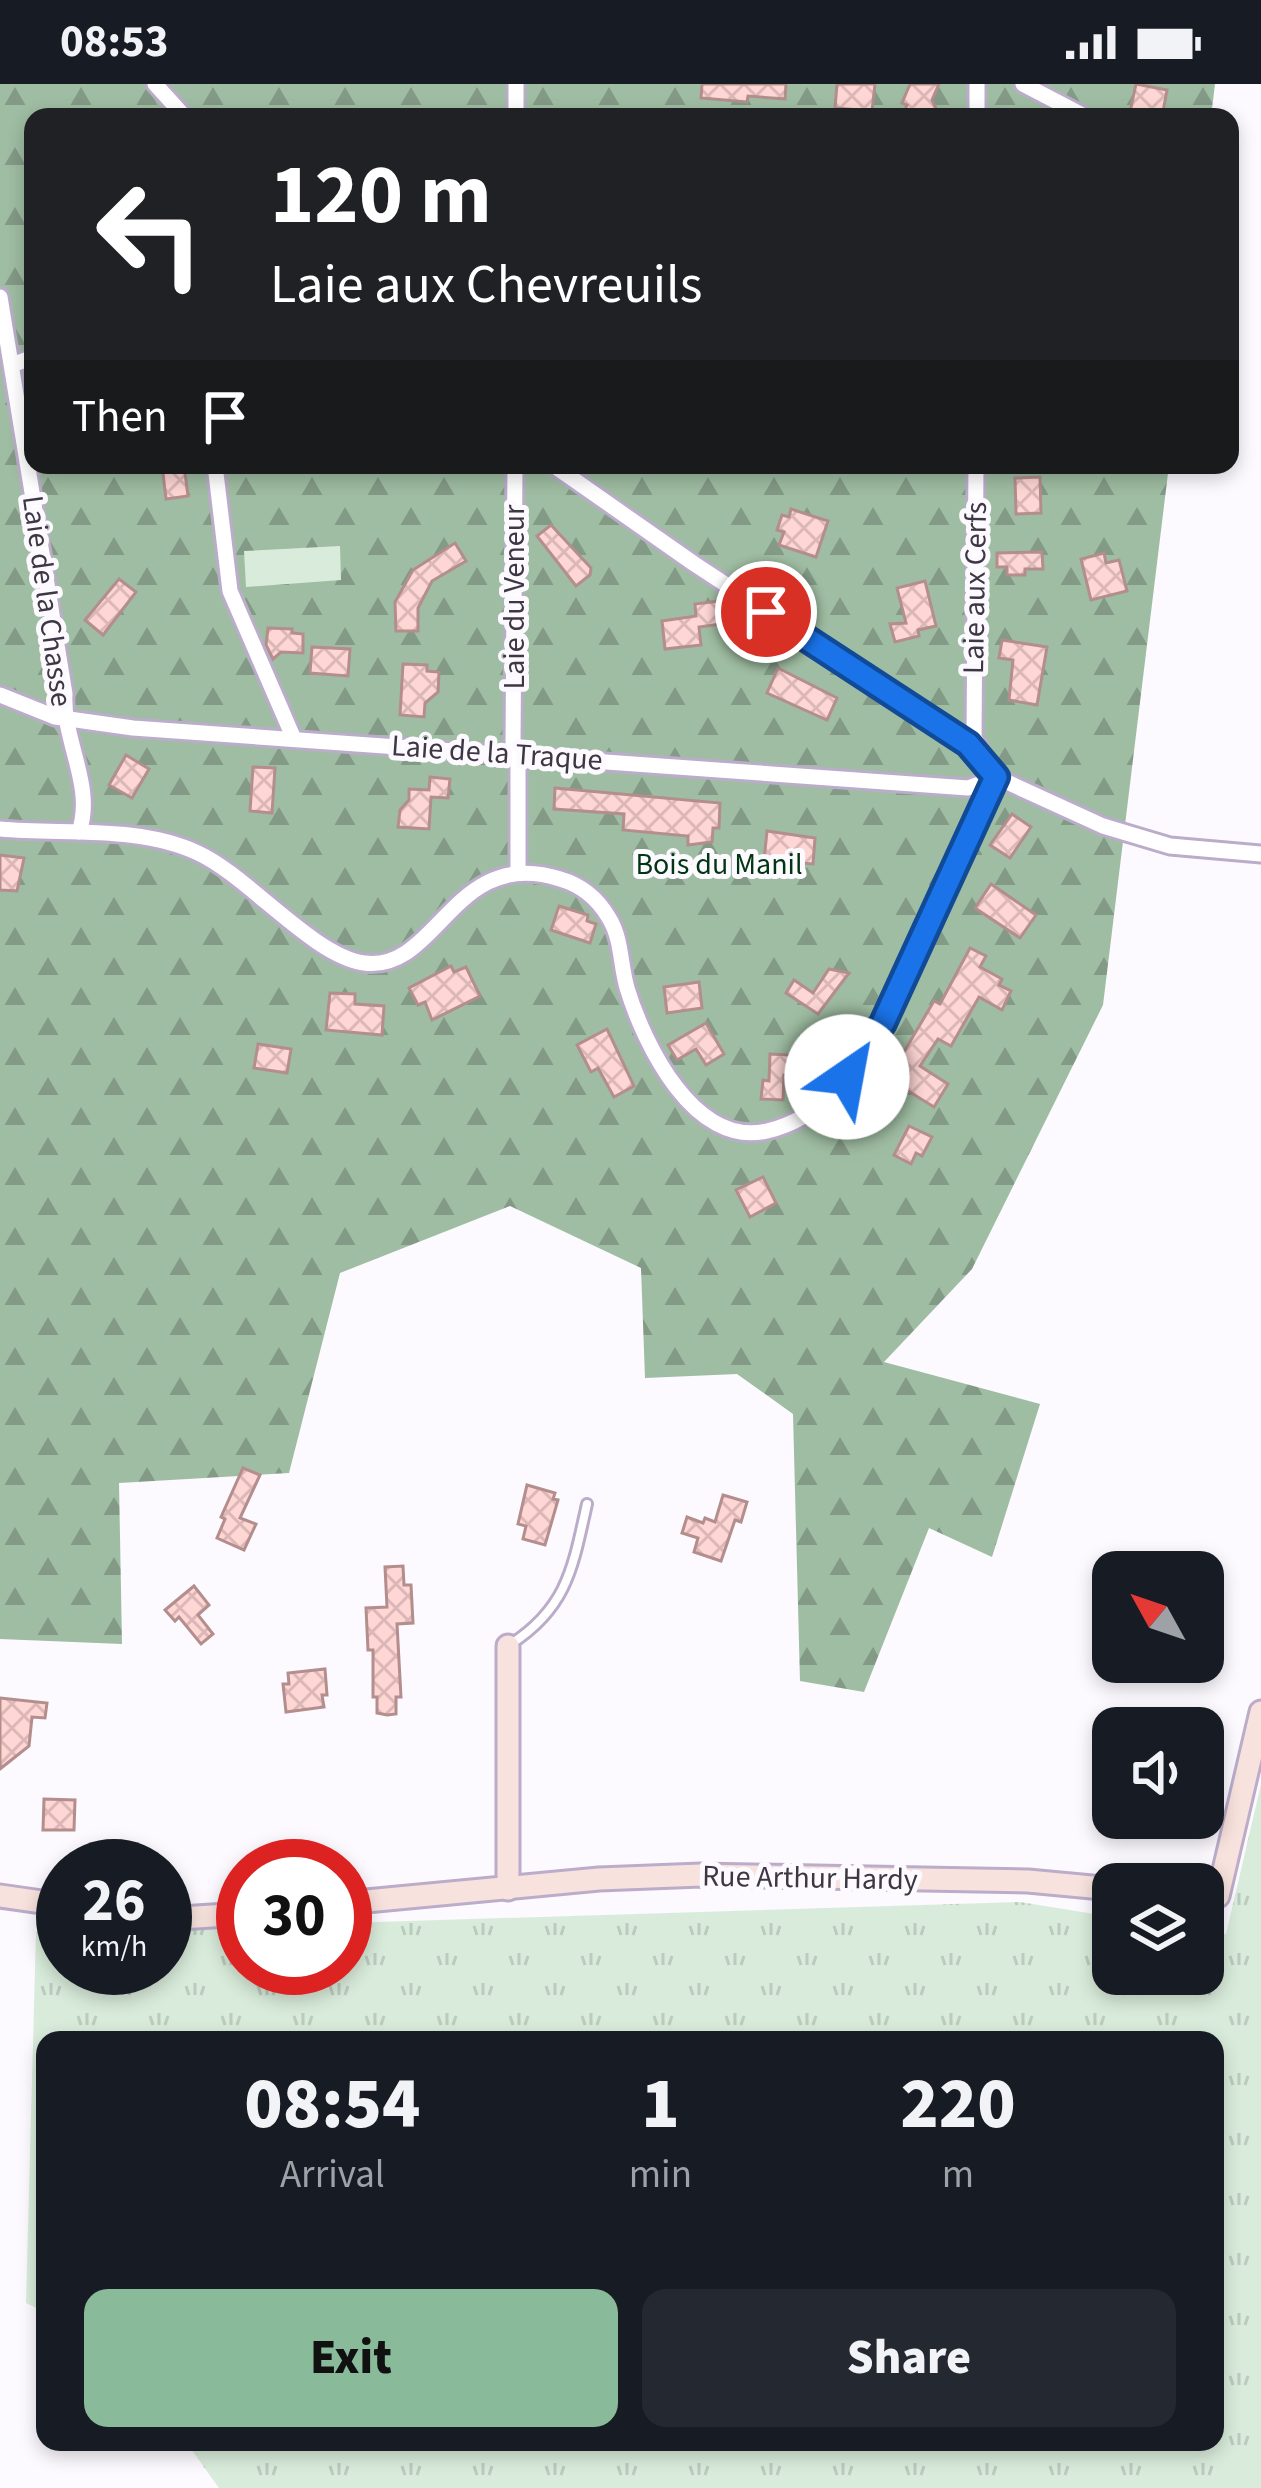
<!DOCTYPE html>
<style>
:root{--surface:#171b24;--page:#242831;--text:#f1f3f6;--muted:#9ea1a6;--accent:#89ba99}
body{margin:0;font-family:"Source Sans 3",sans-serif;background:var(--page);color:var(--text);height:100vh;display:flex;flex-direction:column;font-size:45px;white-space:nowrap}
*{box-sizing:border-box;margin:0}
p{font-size:39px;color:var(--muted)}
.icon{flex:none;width:66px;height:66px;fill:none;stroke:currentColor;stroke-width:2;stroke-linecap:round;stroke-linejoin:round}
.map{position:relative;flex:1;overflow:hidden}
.sheet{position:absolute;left:36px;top:1947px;width:1188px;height:420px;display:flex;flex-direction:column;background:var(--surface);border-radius:24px;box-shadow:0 6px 18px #0003}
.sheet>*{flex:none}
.banner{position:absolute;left:24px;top:24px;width:1215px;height:366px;border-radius:24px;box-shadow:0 6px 18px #0003;background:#202124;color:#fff;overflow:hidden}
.needle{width:78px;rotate:310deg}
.tools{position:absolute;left:1092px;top:1467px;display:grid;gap:24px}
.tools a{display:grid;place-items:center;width:132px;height:132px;border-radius:24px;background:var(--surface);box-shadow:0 6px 18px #0003;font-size:60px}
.speed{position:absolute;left:36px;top:1755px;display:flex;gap:24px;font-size:60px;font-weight:700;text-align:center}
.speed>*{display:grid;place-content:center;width:156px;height:156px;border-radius:50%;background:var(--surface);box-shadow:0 6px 18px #0003;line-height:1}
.speed small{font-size:30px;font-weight:400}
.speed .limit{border:18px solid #d22;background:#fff;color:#111}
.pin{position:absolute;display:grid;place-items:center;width:102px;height:102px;color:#fff;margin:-51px;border:6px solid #fff;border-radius:50%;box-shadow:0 3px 12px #0007}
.me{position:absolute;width:132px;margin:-66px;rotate:33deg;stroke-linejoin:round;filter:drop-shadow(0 0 9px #0008)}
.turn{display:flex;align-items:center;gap:42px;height:252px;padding:0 48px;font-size:54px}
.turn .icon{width:156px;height:156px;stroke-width:2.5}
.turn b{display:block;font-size:84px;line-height:102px}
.then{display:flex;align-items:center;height:114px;padding:0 48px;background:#0003;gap:24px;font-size:45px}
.eta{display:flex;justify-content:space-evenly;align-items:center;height:204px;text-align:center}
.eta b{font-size:72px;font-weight:800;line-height:84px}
.action{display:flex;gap:24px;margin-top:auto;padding:24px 48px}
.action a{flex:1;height:138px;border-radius:24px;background:var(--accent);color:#111;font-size:48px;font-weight:800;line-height:138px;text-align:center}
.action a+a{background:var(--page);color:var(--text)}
.status{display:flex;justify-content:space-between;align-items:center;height:84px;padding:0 60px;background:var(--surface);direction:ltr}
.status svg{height:33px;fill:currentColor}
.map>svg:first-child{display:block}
.grass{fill:url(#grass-tufts)}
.forest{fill:url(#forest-firs)}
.pitch{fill:#d9ecdb}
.building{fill:url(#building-cross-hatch);stroke:#b38e8c;stroke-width:3}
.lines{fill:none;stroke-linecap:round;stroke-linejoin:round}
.lane-casing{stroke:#bbacca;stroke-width:14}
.street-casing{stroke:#bbacca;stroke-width:21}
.secondary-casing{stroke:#bbacca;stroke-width:27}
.lane{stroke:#fff;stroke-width:8}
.street{stroke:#fff;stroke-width:15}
.secondary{stroke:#f8e2dd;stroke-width:21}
.route-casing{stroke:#114b97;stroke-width:30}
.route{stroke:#1a73e8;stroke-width:21}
.labels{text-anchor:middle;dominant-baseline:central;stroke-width:10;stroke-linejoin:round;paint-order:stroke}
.street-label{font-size:30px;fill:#3d3743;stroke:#fcf9ff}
.park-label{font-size:30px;fill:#023512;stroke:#fcf9ff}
</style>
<div class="status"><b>08:53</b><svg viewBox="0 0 49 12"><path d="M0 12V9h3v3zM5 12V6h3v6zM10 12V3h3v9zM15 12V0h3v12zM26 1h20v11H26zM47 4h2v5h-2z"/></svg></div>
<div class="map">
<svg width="1261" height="2404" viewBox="0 0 1261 2404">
<defs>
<pattern id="grass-tufts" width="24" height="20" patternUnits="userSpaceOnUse" patternTransform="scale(3)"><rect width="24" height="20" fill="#d9ecdb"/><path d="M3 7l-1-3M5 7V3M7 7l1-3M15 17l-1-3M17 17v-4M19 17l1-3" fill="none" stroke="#bbcbbd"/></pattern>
<pattern id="forest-firs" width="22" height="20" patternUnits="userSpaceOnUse" patternTransform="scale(3)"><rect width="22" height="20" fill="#9fbda2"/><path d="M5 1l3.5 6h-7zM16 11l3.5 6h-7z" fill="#839a86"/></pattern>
<pattern id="building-cross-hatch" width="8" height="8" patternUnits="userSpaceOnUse" patternTransform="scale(3)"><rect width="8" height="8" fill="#fed6d4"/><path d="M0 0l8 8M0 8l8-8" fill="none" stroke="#dbb8b7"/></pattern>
</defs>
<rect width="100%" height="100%" fill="#fcf9ff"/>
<!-- grass -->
<path class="grass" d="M 1261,1700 L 1261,2404 L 219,2404 L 186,2358 L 1215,2358 L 1215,1956 L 45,1956 L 45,2228 L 26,2219 L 36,1848 L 63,1847 L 63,1884 L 165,1884 L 165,1844 L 243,1842 L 243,1884 L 345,1884 L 345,1839 L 1020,1818 L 1113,1833 L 1113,1890 L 1203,1890 L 1203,1847 L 1226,1850 Z"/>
<!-- forest -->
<path class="forest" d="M 0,0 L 1215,0 L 1211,33 L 33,33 L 33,381 L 1169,381 L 1103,921 L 972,1185 L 884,1278 L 1040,1320 L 992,1473 L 929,1444 L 864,1608 L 800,1597 L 793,1330 L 737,1290 L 645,1294 L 641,1184 L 510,1122 L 340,1189 L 289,1389 L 119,1399 L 122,1560 L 0,1555 Z"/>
<!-- pitch -->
<path class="pitch" d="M 340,462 L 341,496 L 246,503 L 244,467 Z"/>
<!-- building -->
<g class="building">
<path d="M 702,0 L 786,0 L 785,15 L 748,12 L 747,18 L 701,14 Z"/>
<path d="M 837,0 L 875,0 L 872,27 L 835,24 Z"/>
<path d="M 910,0 L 939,0 L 932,16 L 940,33 L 902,33 L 907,21 L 902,19 Z"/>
<path d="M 1136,0 L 1167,6 L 1162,33 L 1129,33 Z"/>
<path d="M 162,381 L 184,381 L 188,412 L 166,415 Z"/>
<path d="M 1040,393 L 1041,429 L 1016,430 L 1015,394 Z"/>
<path d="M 791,425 L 828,437 L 816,473 L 779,461 L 784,448 L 777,446 L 782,431 L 789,433 Z"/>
<path d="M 551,441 L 591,484 L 590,491 L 576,502 L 537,452 Z"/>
<path d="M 455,459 L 466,477 L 432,497 L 418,524 L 418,547 L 396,547 L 395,518 L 413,486 Z"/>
<path d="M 1042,468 L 1043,485 L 1025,485 L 1025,491 L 1007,491 L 1007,483 L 997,483 L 997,469 Z"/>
<path d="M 1104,469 L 1106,479 L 1119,476 L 1127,507 L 1091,516 L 1081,475 Z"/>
<path d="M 119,495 L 136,508 L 103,551 L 85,536 Z"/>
<path d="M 925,497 L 936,542 L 918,546 L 919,552 L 895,558 L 890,540 L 906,539 L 897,504 Z"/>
<path d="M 719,517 L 721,540 L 699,543 L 701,561 L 665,565 L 662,537 L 696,532 L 695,520 Z"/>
<path d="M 268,544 L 292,545 L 292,549 L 303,550 L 303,569 L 281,568 L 273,575 L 266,561 Z"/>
<path d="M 1002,556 L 1047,563 L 1037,621 L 1009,616 L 1013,576 L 999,574 Z"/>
<path d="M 312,563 L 350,565 L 348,592 L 310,589 Z"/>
<path d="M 403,580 L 427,581 L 427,587 L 439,588 L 438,608 L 425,619 L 424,633 L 400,631 Z"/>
<path d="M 778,584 L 837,614 L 827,636 L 767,609 Z"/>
<path d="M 126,671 L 149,685 L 132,714 L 109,701 Z"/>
<path d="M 253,683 L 275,684 L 272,729 L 250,727 Z"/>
<path d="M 430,693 L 450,695 L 448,714 L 431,713 L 429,745 L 398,743 L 400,726 L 409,716 L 409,705 L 429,706 Z"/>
<path d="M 555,704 L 720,719 L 719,744 L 713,744 L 712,758 L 688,761 L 688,752 L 623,746 L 624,730 L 554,725 Z"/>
<path d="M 1012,730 L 1031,743 L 1010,774 L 990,761 Z"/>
<path d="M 767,747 L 815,754 L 813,780 L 764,776 Z"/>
<path d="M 0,771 L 24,774 L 17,807 L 0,806 Z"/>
<path d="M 991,800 L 1036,831 L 1020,854 L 975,824 Z"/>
<path d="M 559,822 L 588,831 L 587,837 L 596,840 L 590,859 L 551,846 Z"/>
<path d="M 970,864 L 986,872 L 980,883 L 1002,895 L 999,901 L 1011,907 L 1002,926 L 979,913 L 951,962 L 938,955 L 920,982 L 948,1000 L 934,1023 L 900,1002 L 908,990 L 895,983 L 934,917 L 940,920 Z"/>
<path d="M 451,882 L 454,888 L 466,883 L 480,912 L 432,936 L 425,918 L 418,921 L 409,904 Z"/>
<path d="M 829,885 L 849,889 L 818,930 L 786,909 L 794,896 L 813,909 Z"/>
<path d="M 699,898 L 702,924 L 667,929 L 664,903 Z"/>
<path d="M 330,909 L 355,910 L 355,920 L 384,922 L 382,951 L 326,946 Z"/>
<path d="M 706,939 L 724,970 L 706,981 L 696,965 L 677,976 L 668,961 Z"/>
<path d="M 607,945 L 634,1002 L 614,1013 L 598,984 L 591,988 L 577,961 Z"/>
<path d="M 258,960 L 291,965 L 287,989 L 254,984 Z"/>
<path d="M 770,970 L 809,972 L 808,992 L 784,991 L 783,1016 L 761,1015 L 763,996 L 769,997 Z"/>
<path d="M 909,1042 L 932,1053 L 922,1072 L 916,1069 L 911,1080 L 894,1071 Z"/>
<path d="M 763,1093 L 776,1119 L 750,1133 L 736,1106 Z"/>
<path d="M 243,1384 L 260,1391 L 240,1434 L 256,1440 L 244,1466 L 217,1454 L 225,1435 L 221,1433 Z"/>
<path d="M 527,1401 L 555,1409 L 553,1415 L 558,1416 L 545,1461 L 523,1455 L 526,1442 L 518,1440 Z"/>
<path d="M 723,1411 L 747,1418 L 741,1438 L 735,1436 L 721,1477 L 694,1468 L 698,1454 L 682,1449 L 687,1433 L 703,1439 L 705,1434 L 715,1438 Z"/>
<path d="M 403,1482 L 404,1501 L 411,1501 L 413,1539 L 397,1540 L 401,1613 L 396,1613 L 396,1630 L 387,1631 L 377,1629 L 377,1613 L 373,1613 L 373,1566 L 368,1566 L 366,1524 L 387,1523 L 385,1483 Z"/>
<path d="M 194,1502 L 209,1521 L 198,1531 L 213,1550 L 201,1560 L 179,1533 L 175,1537 L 165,1526 Z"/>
<path d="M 325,1585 L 327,1611 L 322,1611 L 324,1623 L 286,1628 L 283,1600 L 289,1600 L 288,1589 Z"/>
<path d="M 0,1614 L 47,1619 L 45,1634 L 32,1633 L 29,1662 L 0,1685 Z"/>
<path d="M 44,1715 L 75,1716 L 74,1746 L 43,1746 Z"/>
</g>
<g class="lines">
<defs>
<path id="lane" d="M 511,1560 C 568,1523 573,1482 587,1420"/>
<g id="street">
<path d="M 155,0 L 185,33"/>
<path d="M 977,0 L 977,33"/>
<path d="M 1023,0 L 1086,33"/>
<path d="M 516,33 L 516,0"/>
<path d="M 0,213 L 65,610 C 62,656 95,702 79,748"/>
<path d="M 12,281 L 33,273"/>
<path d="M 215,381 L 230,507 L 294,655"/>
<path d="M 515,381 L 513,659 L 518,671 L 518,788"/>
<path d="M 553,381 L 693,479 L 968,660 L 996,693 L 1103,742 L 1170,762 L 1261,770"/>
<path d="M 976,381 L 974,653 L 980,665"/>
<path d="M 0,611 L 55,633 L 133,644 L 968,704 L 993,695"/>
<path d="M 0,745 C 63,751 139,741 198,769 C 248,792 313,872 364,879 C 438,889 453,761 560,795 C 581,801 598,815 609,834 C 622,855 620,880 627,904 C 644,960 694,1064 767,1047 C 824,1034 855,987 883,939 L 996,693"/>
</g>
<g id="secondary">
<path d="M 508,1805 L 508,1562"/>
<path d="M 0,1812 L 63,1821"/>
<path d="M 1203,1812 L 1218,1812 L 1261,1628"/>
<path d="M 345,1819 L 599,1795 L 701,1791 L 1028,1797 L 1113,1805"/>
<path d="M 165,1835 L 243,1830"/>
</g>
</defs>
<!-- lane casing -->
<use href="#lane" class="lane-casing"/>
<!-- street casing -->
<use href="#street" class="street-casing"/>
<!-- secondary casing -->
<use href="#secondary" class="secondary-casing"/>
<!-- lane -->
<use href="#lane" class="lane"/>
<!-- street -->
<use href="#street" class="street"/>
<!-- secondary -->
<use href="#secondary" class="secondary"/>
</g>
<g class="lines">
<defs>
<path id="route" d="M 766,528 L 968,660 L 996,693 L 883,939 L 847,993"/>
</defs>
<!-- route casing -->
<use href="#route" class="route-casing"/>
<!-- route -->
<use href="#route" class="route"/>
</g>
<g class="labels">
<!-- street labels -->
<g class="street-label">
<text transform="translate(975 504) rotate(-89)">Laie aux Cerfs</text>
<text transform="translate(514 513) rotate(-90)">Laie du Veneur</text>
<text transform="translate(47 517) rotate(82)">Laie de la Chasse</text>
<text transform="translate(497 669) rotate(4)">Laie de la Traque</text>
<text transform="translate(810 1794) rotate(1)">Rue Arthur Hardy</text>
</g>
<!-- park labels -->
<g class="park-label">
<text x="719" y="780">Bois du Manil</text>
</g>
</g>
</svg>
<div class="tools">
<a><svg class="needle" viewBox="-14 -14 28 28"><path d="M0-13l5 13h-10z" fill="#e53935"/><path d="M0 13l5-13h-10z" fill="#9ea1a6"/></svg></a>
<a><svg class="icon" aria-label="sound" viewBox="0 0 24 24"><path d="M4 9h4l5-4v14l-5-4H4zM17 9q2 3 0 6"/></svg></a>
<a><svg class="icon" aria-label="layers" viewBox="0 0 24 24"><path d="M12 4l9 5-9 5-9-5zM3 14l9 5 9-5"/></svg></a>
</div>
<div class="speed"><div>26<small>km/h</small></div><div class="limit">30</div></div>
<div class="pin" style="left:766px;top:528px;background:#d93025"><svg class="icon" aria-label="arrive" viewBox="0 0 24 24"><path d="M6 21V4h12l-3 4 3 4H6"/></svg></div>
<svg class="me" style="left:847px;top:993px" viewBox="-20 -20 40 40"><circle r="19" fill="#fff"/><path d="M0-13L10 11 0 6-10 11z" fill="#1a73e8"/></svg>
<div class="banner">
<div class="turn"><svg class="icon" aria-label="left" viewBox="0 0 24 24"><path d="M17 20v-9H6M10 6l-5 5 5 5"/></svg><div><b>120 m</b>Laie aux Chevreuils</div></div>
<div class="then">Then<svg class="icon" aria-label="arrive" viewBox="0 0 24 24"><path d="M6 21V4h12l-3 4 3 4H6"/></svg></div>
</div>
<section class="sheet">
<div class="eta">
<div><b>08:54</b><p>Arrival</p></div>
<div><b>1</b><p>min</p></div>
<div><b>220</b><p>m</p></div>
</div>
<div class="action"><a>Exit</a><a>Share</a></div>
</section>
</div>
